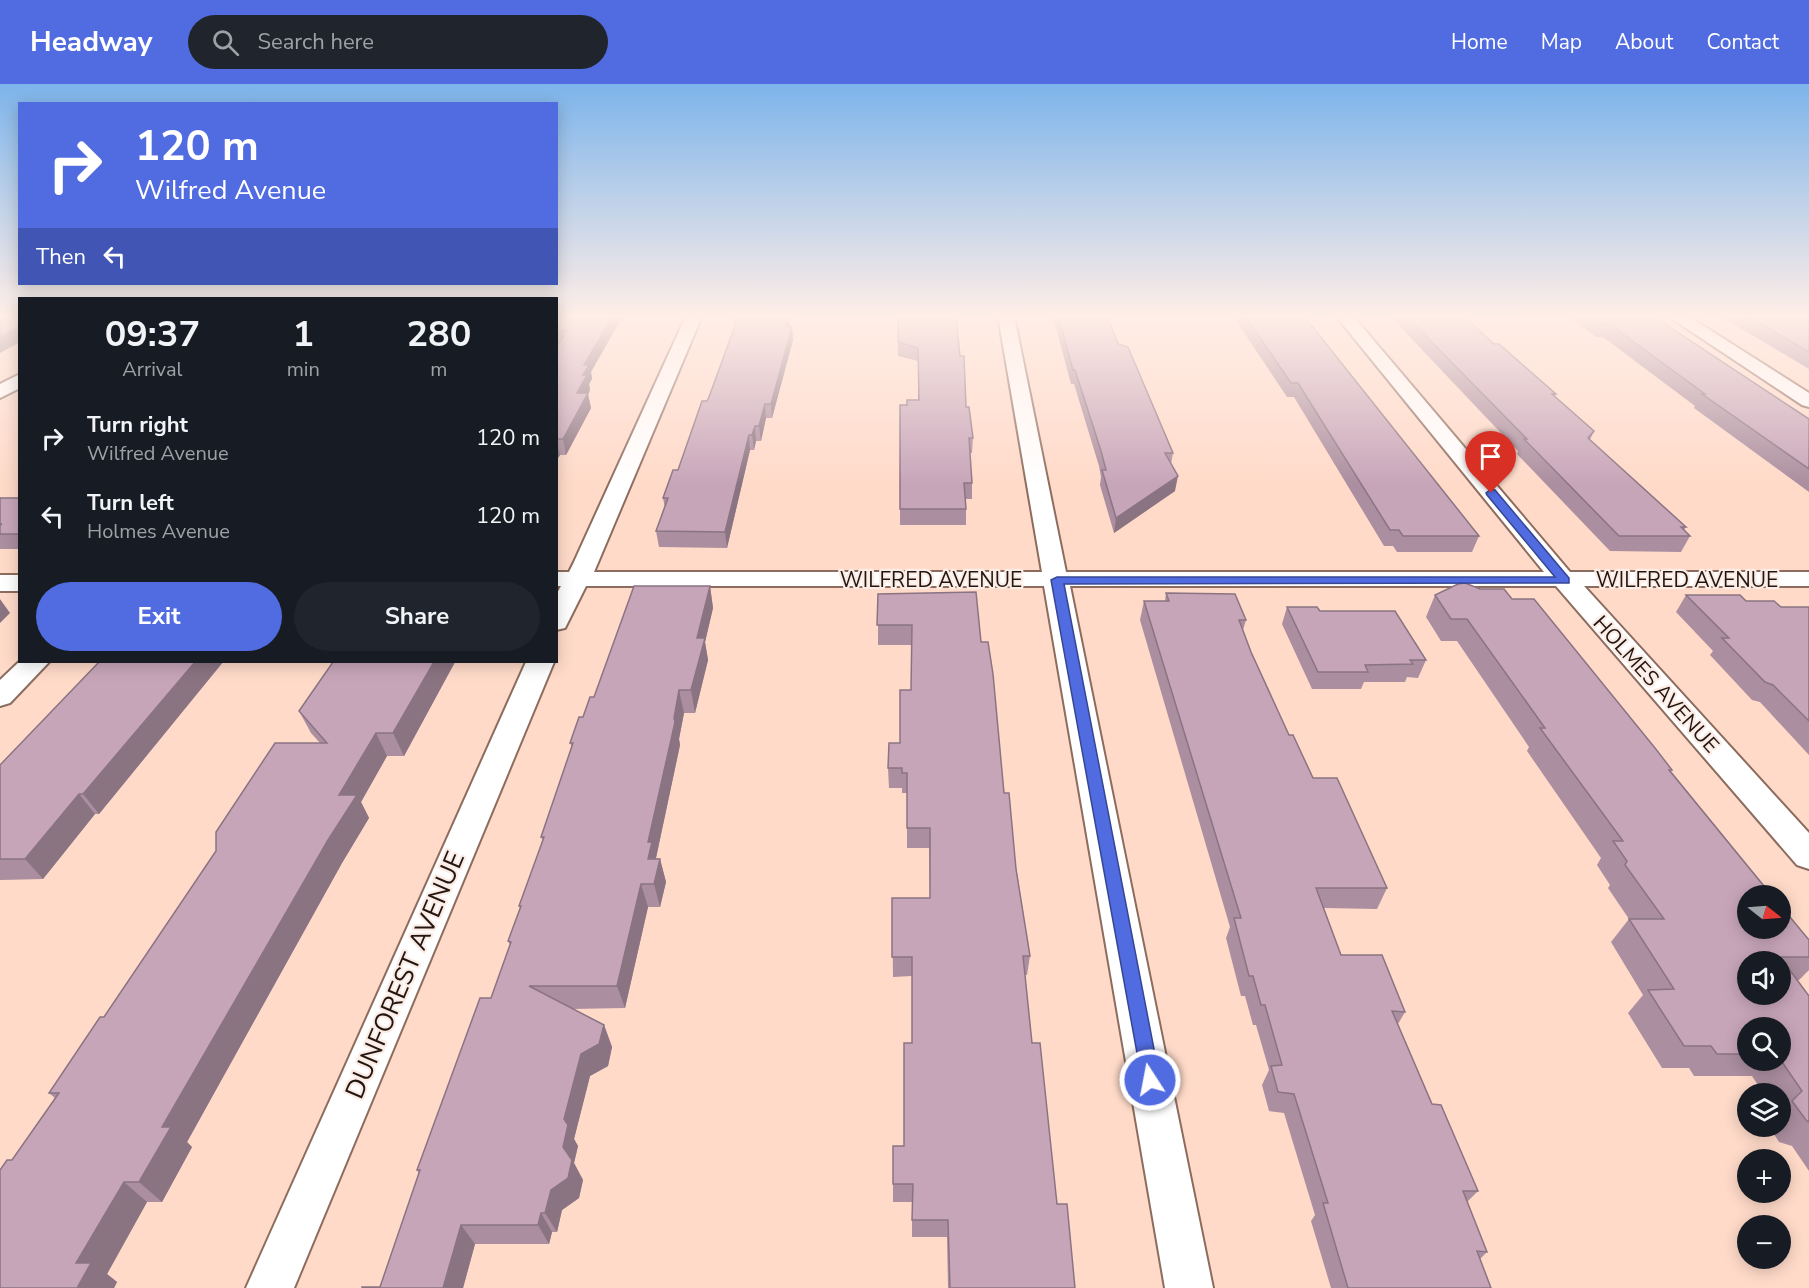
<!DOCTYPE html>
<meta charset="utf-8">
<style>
:root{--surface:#171b24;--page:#20242c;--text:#f1f3f6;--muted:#9ea1a6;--accent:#516be1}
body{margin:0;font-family:"Nunito Sans",sans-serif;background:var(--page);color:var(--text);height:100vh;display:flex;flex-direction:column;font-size:22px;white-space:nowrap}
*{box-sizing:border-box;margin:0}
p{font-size:20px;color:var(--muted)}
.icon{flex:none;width:33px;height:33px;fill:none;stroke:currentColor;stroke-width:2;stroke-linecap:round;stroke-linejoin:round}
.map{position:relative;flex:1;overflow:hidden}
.details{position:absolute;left:18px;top:213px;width:540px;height:366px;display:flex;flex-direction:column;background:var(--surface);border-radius:0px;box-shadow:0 3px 15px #0003}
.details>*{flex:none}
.top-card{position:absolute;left:18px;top:18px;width:540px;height:183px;border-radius:0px;box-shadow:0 3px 15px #0003;background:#516be1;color:#fff;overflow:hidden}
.needle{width:39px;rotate:107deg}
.tools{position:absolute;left:1737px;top:801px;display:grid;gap:12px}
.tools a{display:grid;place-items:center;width:54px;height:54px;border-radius:50%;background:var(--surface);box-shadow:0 3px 15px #0003;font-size:30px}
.pin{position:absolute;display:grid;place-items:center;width:51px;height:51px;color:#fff;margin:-62px -26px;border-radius:50% 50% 50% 0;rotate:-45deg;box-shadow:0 0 6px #0007}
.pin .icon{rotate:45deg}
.me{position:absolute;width:66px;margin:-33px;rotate:349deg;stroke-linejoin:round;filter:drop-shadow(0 0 4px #0008)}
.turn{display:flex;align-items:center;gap:21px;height:126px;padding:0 18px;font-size:27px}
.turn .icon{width:78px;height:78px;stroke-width:2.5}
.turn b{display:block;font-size:42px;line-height:51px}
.then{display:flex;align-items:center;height:57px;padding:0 18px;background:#0003;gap:12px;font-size:22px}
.eta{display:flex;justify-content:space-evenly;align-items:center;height:102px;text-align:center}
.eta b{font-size:36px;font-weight:700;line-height:42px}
.cta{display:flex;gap:12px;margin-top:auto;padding:12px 18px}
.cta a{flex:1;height:69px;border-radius:36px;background:var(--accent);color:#fff;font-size:24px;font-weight:700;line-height:69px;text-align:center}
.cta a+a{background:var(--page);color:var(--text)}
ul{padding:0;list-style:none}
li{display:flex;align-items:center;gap:18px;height:78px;padding:0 18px}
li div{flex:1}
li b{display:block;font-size:22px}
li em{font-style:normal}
header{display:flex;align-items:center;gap:36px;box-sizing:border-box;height:84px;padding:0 30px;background:var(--accent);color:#fff}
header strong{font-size:28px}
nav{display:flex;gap:33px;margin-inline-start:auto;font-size:21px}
.search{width:420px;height:54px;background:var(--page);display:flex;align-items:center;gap:15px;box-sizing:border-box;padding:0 21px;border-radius:33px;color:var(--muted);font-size:22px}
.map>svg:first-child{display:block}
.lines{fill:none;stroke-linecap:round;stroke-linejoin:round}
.minor-casing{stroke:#8c6c5e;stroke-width:4}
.minor{fill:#fff;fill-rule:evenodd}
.wall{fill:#ab8e9f;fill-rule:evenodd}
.shaded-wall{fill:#8b7482}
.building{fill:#c7a5b9;stroke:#8b7482;stroke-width:1.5;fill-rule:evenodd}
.route{fill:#516be1;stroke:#354692;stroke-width:1.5}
.labels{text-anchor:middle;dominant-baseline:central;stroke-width:4.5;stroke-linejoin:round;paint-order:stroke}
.street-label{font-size:21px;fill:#231611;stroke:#fcece6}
.near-street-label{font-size:26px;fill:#231611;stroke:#fcece6}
</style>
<header>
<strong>Headway</strong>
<div class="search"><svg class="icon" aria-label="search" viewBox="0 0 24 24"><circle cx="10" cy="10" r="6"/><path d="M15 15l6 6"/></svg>Search here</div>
<nav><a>Home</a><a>Map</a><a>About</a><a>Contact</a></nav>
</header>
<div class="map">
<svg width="1809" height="1204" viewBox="0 0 1809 1204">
<rect width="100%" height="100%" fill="#ffdac9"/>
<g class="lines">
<defs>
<g id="minor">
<path d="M 686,232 L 702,232 L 594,488 L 1042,488 L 998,232 L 1014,232 L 1066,488 L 1544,488 L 1336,232 L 1353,232 L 1570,488 L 1809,488 L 1809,502 L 1584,502 L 1809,749 L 1809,785 L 1797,781 L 1556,502 L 1070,502 L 1213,1204 L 1165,1204 L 1044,502 L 586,502 L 565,544 L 556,546 L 556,511 L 561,502 L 556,502 L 556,488 L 569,488 L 574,478 Z"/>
<path d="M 1668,232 L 1688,232 L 1809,309 L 1809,323 L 1802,321 Z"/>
<path d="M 20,290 L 20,304 L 0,314 L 0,300 Z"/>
<rect x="0" y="491" width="20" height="16"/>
<path d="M 20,577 L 49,578 L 10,619 L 0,622 L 0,596 Z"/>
<path d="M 526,578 L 554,578 L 294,1204 L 246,1204 Z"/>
</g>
</defs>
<!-- minor casing -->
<use href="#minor" class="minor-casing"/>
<!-- minor -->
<use href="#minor" class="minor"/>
</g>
<!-- wall -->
<g class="wall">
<path d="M 565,232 L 591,288 L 592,295 L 589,300 L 590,306 L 588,310 L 591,324 L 566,371 L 560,371 L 556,377 L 556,263 L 559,260 L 556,251 L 556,245 Z"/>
<path d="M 734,232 L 789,232 L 790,243 L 792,243 L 793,256 L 772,334 L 766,334 L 761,357 L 756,357 L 754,366 L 750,366 L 727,464 L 659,463 L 656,447 L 665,424 L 663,414 L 678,386 L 707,317 L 735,243 Z"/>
<path d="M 898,232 L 966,323 L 973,354 L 972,369 L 970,369 L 972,399 L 972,415 L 965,415 L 966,425 L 966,441 L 900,441 L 900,321 L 907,321 L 918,316 L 918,277 L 898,272 Z"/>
<path d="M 1053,232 L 1107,232 L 1118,260 L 1173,369 L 1171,380 L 1175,407 L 1114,449 L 1100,401 L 1101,393 L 1099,382 L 1074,300 L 1071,300 Z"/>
<path d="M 1233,232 L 1304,232 L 1479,452 L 1472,468 L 1397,468 L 1393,462 L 1384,462 L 1294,313 L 1287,313 Z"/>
<path d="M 1390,232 L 1463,232 L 1494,260 L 1556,310 L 1555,312 L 1594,347 L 1590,356 L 1686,443 L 1684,446 L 1690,452 L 1681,468 L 1610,467 L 1517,370 L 1518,367 Z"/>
<path d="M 1568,232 L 1653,232 L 1809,335 L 1809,408 L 1694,324 L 1695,322 L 1603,253 L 1596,253 Z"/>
<path d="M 1720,232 L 1802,232 L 1809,236 L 1809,285 Z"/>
<rect x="0" y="414" width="20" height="51"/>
<path d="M 710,502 L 713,524 L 705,558 L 708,576 L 695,629 L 684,629 L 679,655 L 680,661 L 656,774 L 660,775 L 666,798 L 660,823 L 648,823 L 625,924 L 572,925 L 604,941 L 612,963 L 608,982 L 590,992 L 574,1055 L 578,1062 L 574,1079 L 583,1096 L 579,1114 L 562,1126 L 557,1148 L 552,1148 L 549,1160 L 475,1160 L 463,1204 L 362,1204 L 380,1203 L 419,1090 L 417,1086 L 491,914 L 510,861 L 508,857 L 520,824 L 519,822 L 543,757 L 541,753 L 572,663 L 570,659 L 583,633 L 594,613 Z"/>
<path d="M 1166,509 L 1246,536 L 1243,546 L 1251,568 L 1289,651 L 1313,694 L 1387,804 L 1377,825 L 1324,824 L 1341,871 L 1405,928 L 1398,940 L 1432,1020 L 1478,1107 L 1467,1118 L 1487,1168 L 1480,1175 L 1491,1204 L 1331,1204 L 1311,1137 L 1315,1131 L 1284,1029 L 1269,1027 L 1262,1001 L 1269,986 L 1256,941 L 1253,941 L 1245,912 L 1241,912 L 1226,854 L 1230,843 L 1140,536 L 1144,517 L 1165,517 Z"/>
<path d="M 878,510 L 981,558 L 1030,872 L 1027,891 L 1025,891 L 1032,959 L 1057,1120 L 1075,1204 L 948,1204 L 947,1153 L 912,1153 L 912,1118 L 893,1118 L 893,1100 L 904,1062 L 912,959 L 912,892 L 893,893 L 892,814 L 930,814 L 929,764 L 907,764 L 907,709 L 902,709 L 902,704 L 889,704 L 888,684 L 900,659 L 911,606 L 912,561 L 878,561 Z"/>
<path d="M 1435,511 L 1512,515 L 1672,686 L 1671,687 L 1809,856 L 1809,886 L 1799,896 L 1797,896 L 1809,912 L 1809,1087 L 1792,1062 L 1779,1058 L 1769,1042 L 1780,1042 L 1780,1010 L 1764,1010 L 1752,992 L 1694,992 L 1689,984 L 1662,984 L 1628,929 L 1643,911 L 1611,858 L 1629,835 L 1608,804 L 1610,801 L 1597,781 L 1601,774 L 1527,667 L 1529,663 L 1457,557 L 1441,557 L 1426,533 ZM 1748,944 L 1780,944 L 1780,976 L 1748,976 Z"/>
<path d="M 1686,511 L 1746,517 L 1781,523 L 1809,523 L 1809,671 L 1760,618 L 1752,616 L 1710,571 L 1713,567 L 1676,528 Z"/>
<path d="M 1287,523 L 1320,527 L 1426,576 L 1418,594 L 1407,593 L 1405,598 L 1364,598 L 1361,605 L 1312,605 L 1282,540 Z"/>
<path d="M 99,578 L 223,578 L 99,730 L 95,730 L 43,795 L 0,796 L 0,681 Z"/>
<path d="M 455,578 L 404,672 L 387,672 L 361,718 L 369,734 L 342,779 L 187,1058 L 192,1063 L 162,1118 L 147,1118 L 107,1190 L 117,1198 L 114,1204 L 0,1204 L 12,1076 L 55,1014 L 49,1009 L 320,659 L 311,649 L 299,627 Z"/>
</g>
<!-- shaded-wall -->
<g class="shaded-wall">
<path d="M 613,232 L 623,232 L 591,288 L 592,295 L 589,300 L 590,306 L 588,310 L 591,324 L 566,371 L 563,355 L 583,291 L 584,281 Z"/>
<path d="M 788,232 L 789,232 L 790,243 L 786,243 Z"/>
<path d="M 20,242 L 20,258 L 0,269 L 0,253 Z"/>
<path d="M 792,243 L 793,256 L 772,334 L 771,320 Z"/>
<path d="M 765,320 L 766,334 L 761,357 L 759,342 Z"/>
<path d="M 755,342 L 756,357 L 754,366 L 752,351 Z"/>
<path d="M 749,351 L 750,366 L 727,464 L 725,448 Z"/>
<path d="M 556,357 L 560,371 L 556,377 Z"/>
<path d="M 1178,392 L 1175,407 L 1114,449 L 1116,434 Z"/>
<path d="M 710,502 L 713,524 L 705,558 L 708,576 L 695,629 L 691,606 L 697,554 Z"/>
<path d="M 0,515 L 10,529 L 0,539 Z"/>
<path d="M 195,578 L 223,578 L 99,730 L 83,710 Z"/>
<path d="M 434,578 L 455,578 L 404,672 L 393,649 Z"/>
<path d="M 679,606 L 684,629 L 679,655 L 680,661 L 656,774 L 648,775 L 648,758 Z"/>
<path d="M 376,649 L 387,672 L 361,718 L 369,734 L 342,779 L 187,1058 L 192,1063 L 162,1118 L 139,1098 L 162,1043 L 339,711 Z"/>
<path d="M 79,710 L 95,730 L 43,795 L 25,775 Z"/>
<path d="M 660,775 L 666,798 L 660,823 L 654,800 Z"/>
<path d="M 641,800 L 648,823 L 625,924 L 617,902 Z"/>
<path d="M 604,941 L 612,963 L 608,982 L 590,992 L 574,1055 L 578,1062 L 574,1079 L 583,1096 L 579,1114 L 562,1126 L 557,1148 L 545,1129 L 563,1063 L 564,1035 L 581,970 Z"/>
<path d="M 124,1098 L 147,1118 L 107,1190 L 117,1198 L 114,1204 L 77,1204 L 76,1179 Z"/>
<path d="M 541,1129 L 552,1148 L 549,1160 L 538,1141 Z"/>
<path d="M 461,1141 L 475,1160 L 463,1204 L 443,1204 Z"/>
</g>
<!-- building -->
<g class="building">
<path d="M 0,232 L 20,232 L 20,242 L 0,253 Z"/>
<path d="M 565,232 L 613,232 L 584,281 L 589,281 L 583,291 L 587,291 L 577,309 L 588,309 L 563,355 L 556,355 L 556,263 L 564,252 L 561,252 L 565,247 L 556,247 L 556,245 Z"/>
<path d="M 737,232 L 788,232 L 786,243 L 792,243 L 771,320 L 765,320 L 759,342 L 755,342 L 752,351 L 749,351 L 725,448 L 656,447 L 668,414 L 663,414 L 673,386 L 678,386 L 702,317 L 707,317 L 709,313 L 736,239 L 734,239 Z"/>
<path d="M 898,232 L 956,232 L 960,272 L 964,272 L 966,323 L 969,323 L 973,354 L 969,354 L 972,399 L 964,399 L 966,425 L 900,425 L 900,321 L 907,321 L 907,316 L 919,316 L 918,264 L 898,258 Z"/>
<path d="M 1058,232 L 1107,232 L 1118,260 L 1128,263 L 1173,369 L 1165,369 L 1178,392 L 1116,434 L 1102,386 L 1106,386 L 1101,367 L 1075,286 L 1073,286 Z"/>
<path d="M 1245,232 L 1304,232 L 1479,452 L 1403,452 L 1399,446 L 1390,446 L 1298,299 L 1291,299 Z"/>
<path d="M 1406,232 L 1463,232 L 1494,260 L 1499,260 L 1556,310 L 1552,310 L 1594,347 L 1588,354 L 1686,443 L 1681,443 L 1690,452 L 1619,452 L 1524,355 L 1527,355 Z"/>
<path d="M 1592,232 L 1653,232 L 1809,335 L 1809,385 L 1702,310 L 1705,310 L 1609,240 L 1602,240 Z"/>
<path d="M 1748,232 L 1802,232 L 1809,236 L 1809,268 Z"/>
<path d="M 0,414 L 20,414 L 20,450 L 0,450 L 0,441 L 2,440 L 0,440 Z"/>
<path d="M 1465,499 L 1480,505 L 1504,505 L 1512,515 L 1534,515 L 1655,664 L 1672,686 L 1669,686 L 1772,812 L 1748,812 L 1748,844 L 1780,844 L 1780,821 L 1809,856 L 1809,873 L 1780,873 L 1809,912 L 1809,1038 L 1806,1036 L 1792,1017 L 1802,1007 L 1780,975 L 1780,944 L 1748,944 L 1748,970 L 1717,970 L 1711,962 L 1684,962 L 1648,906 L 1674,905 L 1629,835 L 1664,835 L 1625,781 L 1627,777 L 1613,757 L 1623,757 L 1540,644 L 1545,644 L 1467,535 L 1451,535 L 1435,511 L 1458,500 ZM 1748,878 L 1780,878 L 1780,910 L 1748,910 Z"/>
<path d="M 634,502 L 710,502 L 697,554 L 705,554 L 691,606 L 679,606 L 674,634 L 675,638 L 648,758 L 652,758 L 648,775 L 660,775 L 654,800 L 641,800 L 617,902 L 529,902 L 604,941 L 599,960 L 581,970 L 564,1035 L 568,1041 L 563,1063 L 572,1076 L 568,1094 L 551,1106 L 545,1129 L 541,1129 L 538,1141 L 461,1141 L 443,1204 L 362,1204 L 362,1203 L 380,1203 L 420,1086 L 417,1086 L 480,914 L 491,914 L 511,858 L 508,857 L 521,822 L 519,822 L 544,753 L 541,753 L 573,659 L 570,659 L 579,633 L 583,633 L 590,613 L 594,613 Z"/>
<path d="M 976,508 L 981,558 L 988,558 L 993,590 L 1004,709 L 1009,709 L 1016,785 L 1030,872 L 1023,872 L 1032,959 L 1040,959 L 1057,1120 L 1067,1120 L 1075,1204 L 950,1204 L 948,1136 L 912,1136 L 913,1100 L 893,1100 L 893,1062 L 904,1062 L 904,959 L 912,959 L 912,873 L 892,873 L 892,814 L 930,814 L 930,744 L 907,744 L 907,689 L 902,689 L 902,684 L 888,684 L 889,659 L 900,659 L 900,606 L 911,606 L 912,541 L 877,541 L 878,510 Z"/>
<path d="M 1166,509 L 1235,510 L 1246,536 L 1239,536 L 1251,568 L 1289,651 L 1293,651 L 1313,694 L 1337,694 L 1387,804 L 1316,804 L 1341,871 L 1382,871 L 1405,928 L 1392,927 L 1432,1020 L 1441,1021 L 1478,1107 L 1463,1107 L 1487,1168 L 1477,1167 L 1491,1204 L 1348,1204 L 1323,1119 L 1328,1119 L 1294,1010 L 1278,1008 L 1271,982 L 1282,981 L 1265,921 L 1261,921 L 1253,892 L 1249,892 L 1234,834 L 1241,834 L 1144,517 L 1169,517 Z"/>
<path d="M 1686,511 L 1740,511 L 1746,517 L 1774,517 L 1781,523 L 1809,523 L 1809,637 L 1773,601 L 1765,598 L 1722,554 L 1729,554 Z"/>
<path d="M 1287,523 L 1317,523 L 1320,527 L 1395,527 L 1426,576 L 1410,576 L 1413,580 L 1365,581 L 1368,588 L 1318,588 Z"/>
<path d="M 99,578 L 195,578 L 83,710 L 79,710 L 25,775 L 0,775 L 0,681 Z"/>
<path d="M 333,578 L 434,578 L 393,649 L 376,649 L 339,711 L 357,711 L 328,756 L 162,1043 L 171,1043 L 139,1098 L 124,1098 L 76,1179 L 91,1179 L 77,1204 L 0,1204 L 0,1086 L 7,1076 L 12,1076 L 59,1009 L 49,1009 L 100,933 L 104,933 L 216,767 L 216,748 L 275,659 L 327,659 L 299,627 Z"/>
</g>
<!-- sky -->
<linearGradient id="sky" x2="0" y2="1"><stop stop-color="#7db4eb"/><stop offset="0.58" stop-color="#ffeee7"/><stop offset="1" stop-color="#ffeee7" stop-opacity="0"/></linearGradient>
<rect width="1809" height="401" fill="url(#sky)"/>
<!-- route -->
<path class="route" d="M 1491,405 L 1495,406 L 1569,494 L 1569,499 L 1064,500 L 1160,996 L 1157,1002 L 1150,1005 L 1143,1002 L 1051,496 L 1057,493 L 1555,493 L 1487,411 L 1486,409 Z"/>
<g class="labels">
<!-- street labels -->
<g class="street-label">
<text x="931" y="496">WILFRED AVENUE</text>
<text x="1687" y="496">WILFRED AVENUE</text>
<text transform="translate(1656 600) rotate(48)">HOLMES AVENUE</text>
</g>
<!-- near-street labels -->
<g class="near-street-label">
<text transform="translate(405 891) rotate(-67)">DUNFOREST AVENUE</text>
</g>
</g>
</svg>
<div class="tools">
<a><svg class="needle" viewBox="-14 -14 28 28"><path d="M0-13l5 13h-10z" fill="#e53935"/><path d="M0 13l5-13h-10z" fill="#9ea1a6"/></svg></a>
<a><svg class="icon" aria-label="sound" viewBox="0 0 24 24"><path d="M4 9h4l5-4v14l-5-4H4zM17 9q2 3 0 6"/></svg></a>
<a><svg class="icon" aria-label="search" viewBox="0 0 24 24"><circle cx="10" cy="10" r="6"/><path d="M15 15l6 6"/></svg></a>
<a><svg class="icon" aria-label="layers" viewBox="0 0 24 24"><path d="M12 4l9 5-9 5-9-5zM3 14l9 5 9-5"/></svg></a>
<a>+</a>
<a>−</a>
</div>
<div class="pin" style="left:1491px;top:409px;background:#d93025"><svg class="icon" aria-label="arrive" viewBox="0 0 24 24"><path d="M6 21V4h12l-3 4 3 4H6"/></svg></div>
<svg class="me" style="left:1150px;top:996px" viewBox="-20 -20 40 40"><circle r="17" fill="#516be1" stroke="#fff" stroke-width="3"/><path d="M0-11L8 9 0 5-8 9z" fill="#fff"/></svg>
<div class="top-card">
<div class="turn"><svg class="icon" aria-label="right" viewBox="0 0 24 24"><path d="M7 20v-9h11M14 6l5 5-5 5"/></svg><div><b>120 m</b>Wilfred Avenue</div></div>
<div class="then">Then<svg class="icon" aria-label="left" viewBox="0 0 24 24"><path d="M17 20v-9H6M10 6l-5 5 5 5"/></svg></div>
</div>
<section class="details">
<div class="eta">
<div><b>09:37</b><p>Arrival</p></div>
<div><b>1</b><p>min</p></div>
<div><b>280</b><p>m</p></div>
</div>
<ul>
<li><svg class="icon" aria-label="right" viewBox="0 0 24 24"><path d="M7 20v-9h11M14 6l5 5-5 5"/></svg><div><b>Turn right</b><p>Wilfred Avenue</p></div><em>120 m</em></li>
<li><svg class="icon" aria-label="left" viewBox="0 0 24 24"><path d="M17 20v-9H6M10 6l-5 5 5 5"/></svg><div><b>Turn left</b><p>Holmes Avenue</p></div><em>120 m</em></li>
</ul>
<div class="cta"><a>Exit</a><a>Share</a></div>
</section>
</div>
